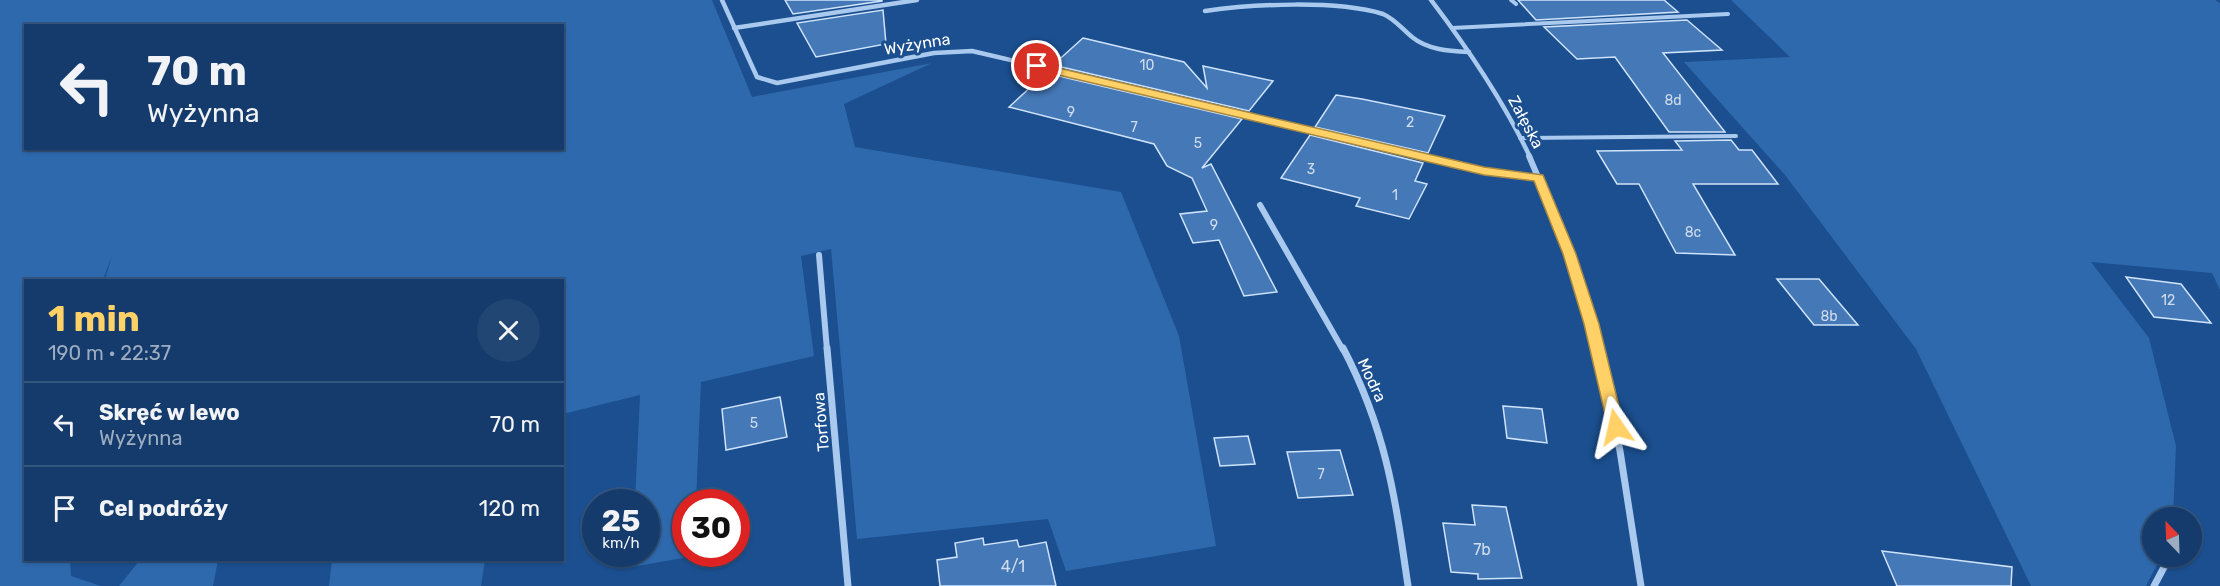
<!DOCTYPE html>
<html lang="pl">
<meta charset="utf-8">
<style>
:root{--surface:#143b6b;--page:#214673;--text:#f1f3f6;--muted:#9dadc1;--line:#33557e;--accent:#ffd166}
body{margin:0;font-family:Rubik,sans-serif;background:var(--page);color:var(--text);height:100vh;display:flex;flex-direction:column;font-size:22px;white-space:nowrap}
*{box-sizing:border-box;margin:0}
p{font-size:20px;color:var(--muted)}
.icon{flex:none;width:33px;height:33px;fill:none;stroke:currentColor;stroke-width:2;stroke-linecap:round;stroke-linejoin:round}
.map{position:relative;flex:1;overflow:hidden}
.side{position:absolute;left:24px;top:279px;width:540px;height:282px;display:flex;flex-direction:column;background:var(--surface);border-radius:0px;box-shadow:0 2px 4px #0004,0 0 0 2px var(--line)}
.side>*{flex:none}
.top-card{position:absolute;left:24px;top:24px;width:540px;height:126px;border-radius:0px;box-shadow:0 2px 4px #0004,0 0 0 2px var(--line);background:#143b6b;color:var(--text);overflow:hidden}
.needle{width:39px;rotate:337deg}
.controls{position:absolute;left:2142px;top:507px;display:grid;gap:12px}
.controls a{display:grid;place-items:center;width:60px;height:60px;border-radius:50%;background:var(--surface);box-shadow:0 2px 4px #0004,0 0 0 2px var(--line);font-size:30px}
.speed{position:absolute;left:582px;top:489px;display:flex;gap:12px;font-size:30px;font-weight:700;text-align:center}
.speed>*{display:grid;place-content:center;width:78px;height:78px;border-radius:50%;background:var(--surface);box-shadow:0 2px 4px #0004,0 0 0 2px var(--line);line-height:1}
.speed small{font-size:15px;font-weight:400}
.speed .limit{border:9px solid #d22;background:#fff;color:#111}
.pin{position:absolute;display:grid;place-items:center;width:51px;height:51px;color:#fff;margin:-26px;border:3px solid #fff;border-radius:50%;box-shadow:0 2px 6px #0007}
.me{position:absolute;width:66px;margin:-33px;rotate:349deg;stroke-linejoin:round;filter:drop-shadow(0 0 4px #0008)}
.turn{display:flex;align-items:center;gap:21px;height:126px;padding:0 24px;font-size:27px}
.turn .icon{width:78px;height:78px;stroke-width:2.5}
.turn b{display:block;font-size:42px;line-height:51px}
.round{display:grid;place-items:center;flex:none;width:63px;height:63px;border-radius:32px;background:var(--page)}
.summary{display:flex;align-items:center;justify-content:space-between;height:102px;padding:0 24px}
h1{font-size:36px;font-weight:700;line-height:45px;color:var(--accent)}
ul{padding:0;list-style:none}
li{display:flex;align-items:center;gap:18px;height:84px;padding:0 24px;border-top:2px solid var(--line)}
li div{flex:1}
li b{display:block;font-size:22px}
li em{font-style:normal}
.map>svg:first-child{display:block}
.green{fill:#2e69ad;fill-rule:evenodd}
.building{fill:#4478b7;stroke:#cfe3fa;stroke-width:1.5}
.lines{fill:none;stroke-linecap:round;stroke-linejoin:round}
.lane{stroke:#a9c9ee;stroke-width:4}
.street-far2{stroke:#a9c9ee;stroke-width:4.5}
.street-far1{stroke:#a9c9ee;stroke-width:6}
.street{stroke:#a9c9ee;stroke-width:7}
.route{fill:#ffd166;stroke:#a68842;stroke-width:1.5}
.labels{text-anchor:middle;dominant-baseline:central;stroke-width:6;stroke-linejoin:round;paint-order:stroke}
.number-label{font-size:14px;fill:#d0dded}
.street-label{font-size:16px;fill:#fff;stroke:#1b4f8f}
.near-number-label{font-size:16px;fill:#d0dded}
</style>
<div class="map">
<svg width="2220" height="586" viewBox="0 0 2220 586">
<rect width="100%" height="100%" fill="#1b4f8f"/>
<!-- green -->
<g class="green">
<path d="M 0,0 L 712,0 L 752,97 L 932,63 L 844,104 L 855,147 L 1121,192 L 1179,336 L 1216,546 L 1066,571 L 1048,519 L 857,539 L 831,249 L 801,256 L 814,356 L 701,382 L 696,502 L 686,502 L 686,554 L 694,554 L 694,556 L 632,567 L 633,554 L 646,554 L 646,502 L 635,502 L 640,395 L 563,414 L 562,280 L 105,280 L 112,255 L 103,280 L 26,280 L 26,560 L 70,560 L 71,576 L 101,586 L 0,586 ZM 26,26 L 562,26 L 562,148 L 26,148 Z"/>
<path d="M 1731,0 L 2215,0 L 2220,3 L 2220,290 L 2212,273 L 2091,262 L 2149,338 L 2176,446 L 2173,517 L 2152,518 L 2152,556 L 2161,557 L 2146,586 L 2031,586 L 1916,349 L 1785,175 L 1684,62 L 1790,57 Z"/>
<path d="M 140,560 L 218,560 L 213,586 L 119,586 Z"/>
<path d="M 332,560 L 485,560 L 481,586 L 329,586 Z"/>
</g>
<!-- building -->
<g class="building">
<path d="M 785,0 L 882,0 L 882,1 L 793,14 Z"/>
<path d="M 1518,0 L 1664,0 L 1678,12 L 1536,20 Z"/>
<path d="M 883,10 L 886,44 L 816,57 L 797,23 Z"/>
<path d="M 1687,20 L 1722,50 L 1663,53 L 1725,132 L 1669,132 L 1615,57 L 1577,59 L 1544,27 Z"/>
<path d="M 1083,38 L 1184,62 L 1207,88 L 1203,66 L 1273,81 L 1249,111 L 1053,65 Z"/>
<path d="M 1046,73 L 1242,119 L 1202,168 L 1211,164 L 1277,292 L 1244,296 L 1219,240 L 1193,243 L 1180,214 L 1207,211 L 1192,178 L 1167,166 L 1154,144 L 1009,107 Z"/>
<path d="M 1336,95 L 1362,99 L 1445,116 L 1428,153 L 1315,127 Z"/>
<path d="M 1310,135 L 1423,163 L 1415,181 L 1427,184 L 1409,219 L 1356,206 L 1360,198 L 1281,178 Z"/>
<path d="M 1731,140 L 1739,150 L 1752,150 L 1778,184 L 1693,184 L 1735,255 L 1676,253 L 1639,184 L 1617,184 L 1597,151 L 1682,150 L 1675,141 Z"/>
<path d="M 2126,277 L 2181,284 L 2211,323 L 2154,317 Z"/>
<path d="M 1777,279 L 1819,279 L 1858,325 L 1814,325 Z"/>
<path d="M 780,397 L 787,437 L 726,450 L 722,409 Z"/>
<path d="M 1503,406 L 1542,409 L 1547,443 L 1507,438 Z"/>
<path d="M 1248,436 L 1255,464 L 1220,466 L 1214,438 Z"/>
<path d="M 1340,450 L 1353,495 L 1298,498 L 1287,452 Z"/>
<path d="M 1472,505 L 1506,507 L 1522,578 L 1478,579 L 1478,574 L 1451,572 L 1443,523 L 1475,525 Z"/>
<path d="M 983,538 L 984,545 L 1017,540 L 1019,547 L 1046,542 L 1056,586 L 940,586 L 937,560 L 957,557 L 955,543 Z"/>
<path d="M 1882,551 L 2012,567 L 2011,586 L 1897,586 Z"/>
</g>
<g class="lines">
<!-- lane -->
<g class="lane">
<path d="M 1511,0 L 1516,4"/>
<path d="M 1452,28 L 1728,14"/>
<path d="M 1520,138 L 1736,136"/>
</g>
<!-- street-far2 -->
<g class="street-far2">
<path d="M 722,0 L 757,77 L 777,83 L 934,53 L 972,51 L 1425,157"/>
<path d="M 1431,0 C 1469,50 1503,100 1530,157"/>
<path d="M 1205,11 C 1254,4 1336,0 1383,14 C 1395,19 1403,30 1412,37 C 1428,50 1449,51 1469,52"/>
<path d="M 734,28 L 917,0"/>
</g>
<!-- street-far1 -->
<g class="street-far1">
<path d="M 1418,156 L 1484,171 L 1538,178"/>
<path d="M 1529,156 L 1567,245 L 1599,350"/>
<path d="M 1260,205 L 1343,350"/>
<path d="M 819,255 L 827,350"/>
</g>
<!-- street -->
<g class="street">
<path d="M 827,348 L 848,586"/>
<path d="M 1343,348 C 1386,430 1395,496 1408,586"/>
<path d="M 1598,348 L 1620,451 L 1641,586"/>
<path d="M 2154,586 L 2170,556"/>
</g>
</g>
<!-- route -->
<path class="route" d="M 1037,63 L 1484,167 L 1543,175 L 1576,254 L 1599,324 L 1624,427 L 1621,430 L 1610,430 L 1608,427 L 1584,324 L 1563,254 L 1534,181 L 1484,175 L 1033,69 L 1031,66 Z"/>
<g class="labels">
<!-- number labels -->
<g class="number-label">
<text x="1147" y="65">10</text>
<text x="1673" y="100">8d</text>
<text x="1071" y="112">9</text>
<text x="1410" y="122">2</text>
<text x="1134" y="127">7</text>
<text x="1198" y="143">5</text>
<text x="1311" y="169">3</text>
<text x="1395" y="195">1</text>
<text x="1214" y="225">9</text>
<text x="1693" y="232">8c</text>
<text x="2168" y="300">12</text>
<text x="1829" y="316">8b</text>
<text x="754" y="423">5</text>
<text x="1321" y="474">7</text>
</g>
<!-- street labels -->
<g class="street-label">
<text transform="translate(917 44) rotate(-9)">Wyżynna</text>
<text transform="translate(1526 122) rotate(62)">Załęska</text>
<text transform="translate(1372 380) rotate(65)">Modra</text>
<text transform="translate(821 422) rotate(-95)">Torfowa</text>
</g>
<!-- near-number labels -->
<g class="near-number-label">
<text x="1482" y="549">7b</text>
<text x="1013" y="566">4/1</text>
</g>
</g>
</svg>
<div class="controls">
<a><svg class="needle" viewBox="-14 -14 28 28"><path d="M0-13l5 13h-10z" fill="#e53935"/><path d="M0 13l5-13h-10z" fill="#9dadc1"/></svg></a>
</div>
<div class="speed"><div>25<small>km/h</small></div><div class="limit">30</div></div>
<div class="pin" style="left:1037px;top:66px;background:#d93025"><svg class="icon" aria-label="arrive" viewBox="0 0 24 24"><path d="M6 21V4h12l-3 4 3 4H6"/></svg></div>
<svg class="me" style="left:1616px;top:427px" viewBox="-20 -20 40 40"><path d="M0-17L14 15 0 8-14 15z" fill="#ffd166" stroke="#fff" stroke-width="4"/></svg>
<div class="top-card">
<div class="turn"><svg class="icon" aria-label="left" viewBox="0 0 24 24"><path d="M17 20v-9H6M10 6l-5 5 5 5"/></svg><div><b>70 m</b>Wyżynna</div></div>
</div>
<section class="side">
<div class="summary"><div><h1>1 min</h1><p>190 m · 22:37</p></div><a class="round"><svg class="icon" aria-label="close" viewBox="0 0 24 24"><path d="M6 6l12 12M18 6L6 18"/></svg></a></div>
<ul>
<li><svg class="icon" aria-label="left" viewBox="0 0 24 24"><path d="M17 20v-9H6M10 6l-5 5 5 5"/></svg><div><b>Skręć w lewo</b><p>Wyżynna</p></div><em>70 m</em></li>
<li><svg class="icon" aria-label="arrive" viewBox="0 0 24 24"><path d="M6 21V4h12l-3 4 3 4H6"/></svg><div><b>Cel podróży</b></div><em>120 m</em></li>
</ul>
</section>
</div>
